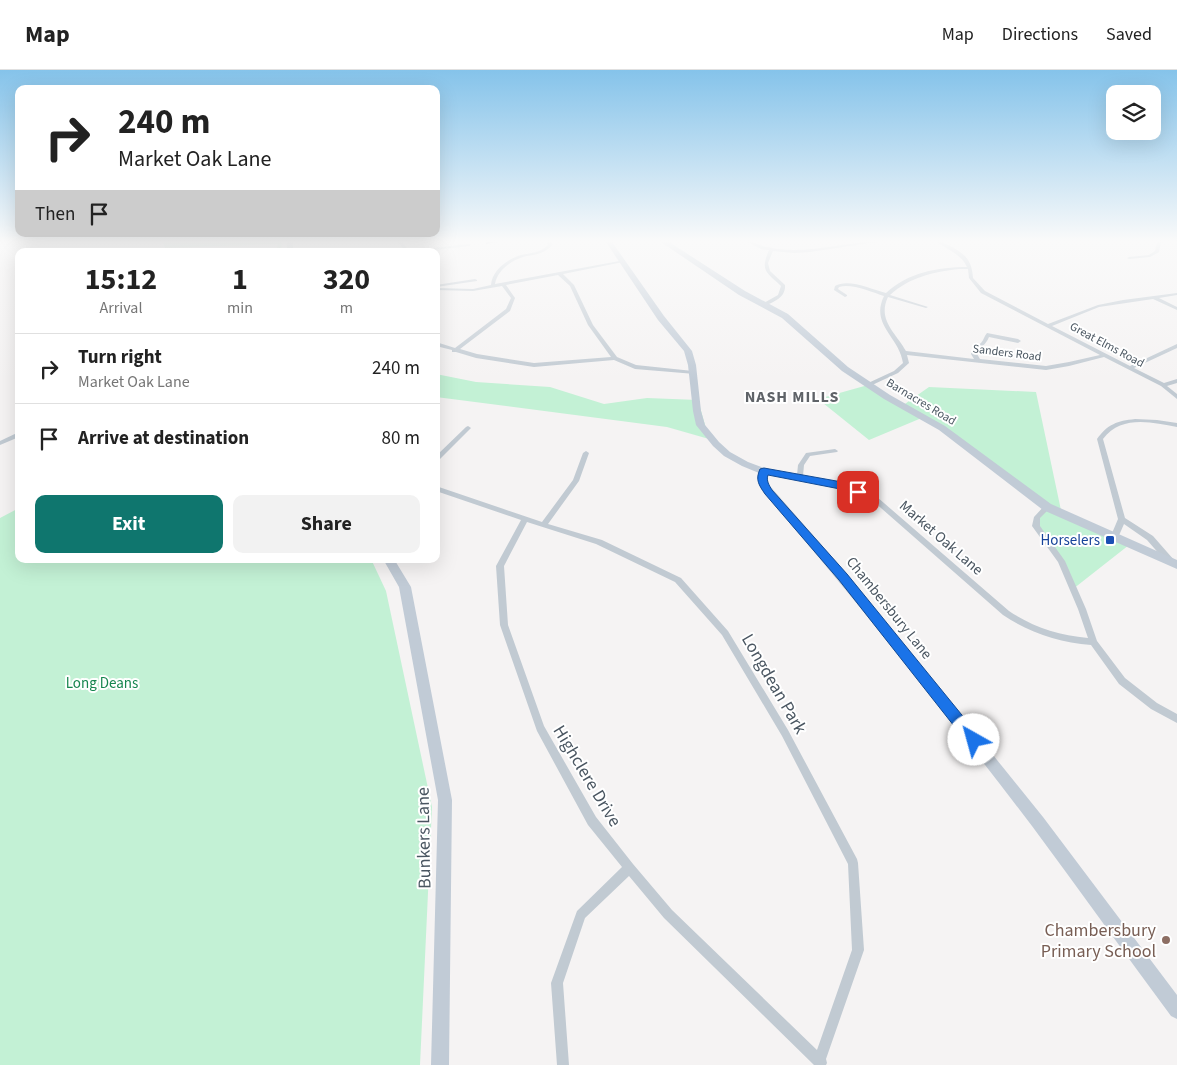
<!DOCTYPE html>
<style>
:root{--surface:#fff;--page:#f2f2f2;--text:#222;--muted:#767676;--line:#e0e0e0;--accent:#0f766e}
body{margin:0;font-family:"Source Sans 3",sans-serif;background:var(--page);color:var(--text);height:100vh;display:flex;flex-direction:column;font-size:19px;white-space:nowrap}
*{box-sizing:border-box;margin:0}
p{font-size:16px;color:var(--muted)}
.icon{flex:none;width:28px;height:28px;fill:none;stroke:currentColor;stroke-width:2;stroke-linecap:round;stroke-linejoin:round}
.map{position:relative;flex:1;overflow:hidden}
.details{position:absolute;left:15px;top:178px;width:425px;height:315px;display:flex;flex-direction:column;background:var(--surface);border-radius:10px;box-shadow:0 5px 20px #0002}
.details>*{flex:none}
.top-card{position:absolute;left:15px;top:15px;width:425px;height:152px;border-radius:10px;box-shadow:0 5px 20px #0002;background:#fff;color:var(--text);overflow:hidden}
.buttons{position:absolute;left:1106px;top:15px;display:grid;gap:10px}
.buttons a{display:grid;place-items:center;width:55px;height:55px;border-radius:10px;background:var(--surface);box-shadow:0 5px 20px #0002;font-size:25px}
.pin{position:absolute;display:grid;place-items:center;width:42px;height:42px;color:#fff;margin:-21px;border-radius:10px;box-shadow:0 2px 8px #0006}
.me{position:absolute;width:55px;margin:-28px;rotate:322deg;stroke-linejoin:round;filter:drop-shadow(0 0 4px #0008)}
.turn{display:flex;align-items:center;gap:18px;height:105px;padding:0 20px;font-size:22px}
.turn .icon{width:65px;height:65px;stroke-width:2.5}
.turn b{display:block;font-size:35px;line-height:42px}
.then{display:flex;align-items:center;height:48px;padding:0 20px;background:#0003;gap:10px;font-size:19px}
.eta{display:flex;justify-content:space-evenly;align-items:center;height:85px;text-align:center}
.eta b{font-size:30px;font-weight:700;line-height:35px}
.button{display:flex;gap:10px;margin-top:auto;padding:10px 20px}
.button a{flex:1;height:58px;border-radius:10px;background:var(--accent);color:#fff;font-size:20px;font-weight:700;line-height:58px;text-align:center}
.button a+a{background:var(--page);color:var(--text)}
ul{padding:0;list-style:none}
li{display:flex;align-items:center;gap:15px;height:70px;padding:0 20px;border-top:1px solid var(--line)}
li div{flex:1}
li b{display:block;font-size:19px}
li em{font-style:normal}
header{display:flex;align-items:center;gap:30px;box-sizing:border-box;height:70px;padding:0 25px;background:var(--surface);border-bottom:1px solid var(--line)}
header strong{font-size:24px}
nav{display:flex;gap:28px;margin-inline-start:auto;font-size:18px}
.map>svg:first-child{display:block}
.green{fill:#c3f1d5}
.lines{fill:none;stroke-linecap:round;stroke-linejoin:round}
.street{fill:#c1cad2;fill-rule:evenodd}
.secondary{fill:#c1cbd6;fill-rule:evenodd}
.shaded-wall{fill:#909195}
.route{fill:#1a73e8;stroke:#114b97}
.transit-dot{fill:#1a4fb4;stroke:#fff;stroke-width:2}
.education-dot{fill:#8d6e63;stroke:#fff;stroke-width:2}
.labels{text-anchor:middle;dominant-baseline:central;stroke-width:4;stroke-linejoin:round;paint-order:stroke}
.far-street-label{font-size:12px;fill:#4a5661;stroke:#fff}
.street-label{font-size:15px;fill:#4a5661;stroke:#fff}
.transit-label{font-size:15px;fill:#164399;stroke:#fff;text-anchor:end}
.park-label{font-size:15px;fill:#17864f;stroke:#fff}
.far-district-label{font-size:16px;font-weight:bold;letter-spacing:1px;fill:#5f6368;stroke:#fff}
.near-street-label{font-size:18px;fill:#4a5661;stroke:#fff}
.near-education-label{font-size:18px;fill:#785e54;stroke:#fff;text-anchor:end}
</style>
<header>
<strong>Map</strong>
<nav><a>Map</a><a>Directions</a><a>Saved</a></nav>
</header>
<div class="map">
<svg width="1177" height="995" viewBox="0 0 1177 995">
<rect width="100%" height="100%" fill="#f5f3f3"/>
<!-- green -->
<g class="green">
<path d="M 163,172 L 282,172 L 281,181 L 278,181 L 277,174 L 165,178 Z"/>
<path d="M 436,304 L 476,312 L 550,317 L 604,334 L 647,328 L 698,330 L 709,369 L 667,357 L 436,327 Z"/>
<path d="M 868,315 L 902,336 L 929,317 L 1036,322 L 1062,445 L 1129,475 L 1073,519 L 1061,491 L 1036,456 L 1037,447 L 1047,438 L 924,347 L 869,370 L 818,329 Z"/>
<path d="M 19,438 L 19,489 L 371,489 L 386,521 L 432,737 L 420,995 L 0,995 L 0,448 Z"/>
</g>
<g class="lines">
<!-- street -->
<g class="street">
<path d="M 398,172 L 402,172 L 409,181 L 405,181 Z"/>
<path d="M 547,172 L 551,172 L 552,175 C 544,185 534,184 523,187 C 510,191 497,201 495,214 L 625,190 L 625,191 L 623,192 L 563,204 L 574,215 L 593,255 L 617,287 L 636,295 L 693,301 L 696,303 L 695,304 L 635,299 L 614,290 L 534,297 L 476,288 L 456,282 L 452,282 L 452,280 L 436,276 L 436,272 L 455,278 L 506,239 L 511,228 L 502,216 L 473,221 L 436,220 L 436,218 L 473,219 L 491,215 C 492,200 508,189 521,185 C 531,183 540,183 548,175 ZM 558,205 L 570,216 L 588,255 L 611,287 L 534,293 L 477,284 L 460,279 L 510,241 L 515,228 L 506,215 Z"/>
<path d="M 748,172 C 755,172 760,176 767,177 C 776,179 785,180 794,180 C 822,180 849,172 876,172 L 810,182 L 794,183 L 773,181 L 768,193 L 770,201 L 785,215 C 786,227 774,232 764,236 L 762,236 L 762,234 L 778,225 L 781,216 C 766,202 760,201 769,180 L 761,179 Z"/>
<path d="M 937,172 C 943,172 947,174 952,177 C 967,185 972,192 973,208 L 985,221 L 1048,254 L 1098,235 L 1123,230 L 1177,223 L 1177,225 L 1159,228 L 1177,237 L 1177,240 L 1153,229 L 1099,237 L 1052,256 L 1130,296 L 1177,274 L 1177,278 L 1134,298 L 1164,313 L 1177,309 L 1177,313 L 1167,316 L 1177,324 L 1177,329 L 1161,316 L 1104,287 L 1069,296 L 1046,300 L 907,285 L 909,293 L 898,303 L 870,316 L 866,316 L 866,314 L 894,301 L 903,293 C 899,266 870,255 884,226 C 872,222 851,213 839,217 L 838,219 L 847,225 L 847,226 L 845,227 L 834,220 L 835,216 C 848,208 871,219 886,223 C 907,203 938,197 967,197 C 961,184 948,180 937,172 ZM 959,199 L 968,199 L 969,208 L 981,223 L 1100,285 L 1069,292 L 1046,296 L 980,289 L 977,284 C 980,275 985,277 989,267 L 1018,273 L 1021,271 L 1018,269 L 987,263 C 984,266 984,270 981,273 C 975,278 975,274 971,284 L 974,289 L 906,281 C 896,263 877,250 888,227 L 926,238 L 928,237 L 890,225 C 910,207 933,202 959,199 Z"/>
<path d="M 1157,172 L 1161,172 L 1159,182 L 1150,187 L 1129,189 L 1127,188 L 1129,187 L 1149,185 L 1155,181 Z"/>
<path d="M 468,174 L 470,174 L 470,176 L 424,181 L 413,181 L 415,180 Z"/>
<path d="M 475,209 L 477,210 L 477,211 L 436,217 L 436,215 Z"/>
<path d="M 1135,349 L 1157,350 L 1177,353 L 1177,357 C 1151,352 1121,345 1103,369 L 1125,448 L 1153,466 L 1174,490 L 1175,492 L 1174,494 L 1168,494 L 1147,470 L 1124,454 L 1117,470 L 1111,470 L 1110,468 L 1118,449 L 1097,369 C 1108,354 1117,351 1135,349 Z"/>
<path d="M 468,356 L 471,358 L 438,391 L 436,392 L 436,386 L 466,357 Z"/>
<path d="M 19,362 L 19,367 L 0,375 L 0,371 Z"/>
<path d="M 835,379 L 838,381 L 837,382 L 810,386 L 804,395 L 803,406 L 844,413 L 877,427 L 1009,541 C 1033,557 1058,565 1088,568 L 1078,539 L 1058,492 L 1032,456 L 1034,447 L 1045,435 L 1049,435 L 1050,437 L 1049,439 L 1040,448 L 1040,456 L 1065,491 L 1086,539 L 1097,571 L 1125,608 L 1157,633 L 1177,644 L 1177,653 L 1151,639 L 1119,614 L 1091,575 C 1059,572 1030,563 1003,545 L 873,431 L 841,417 L 764,403 L 761,401 L 764,399 L 797,405 L 798,395 L 806,383 Z"/>
<path d="M 586,381 L 589,383 L 579,411 L 548,454 L 602,470 L 681,508 L 728,561 L 788,660 L 857,789 L 858,793 L 864,880 L 826,989 L 827,993 L 826,995 L 814,995 L 664,848 L 629,806 L 585,848 L 563,913 L 569,995 L 557,995 L 551,913 L 577,841 L 622,797 L 588,755 L 537,661 L 500,555 L 496,496 L 521,450 L 436,421 L 436,416 L 542,452 L 573,410 L 583,383 ZM 527,452 L 596,474 L 675,512 L 722,565 L 782,666 L 848,794 L 852,880 L 817,980 L 672,840 L 633,794 L 596,747 L 544,656 L 508,555 L 504,496 Z"/>
</g>
<!-- secondary -->
<g class="secondary">
<rect x="287" y="172" width="6" height="9"/>
<path d="M 606,172 L 612,172 L 664,246 L 692,281 L 696,295 L 701,341 L 705,355 L 719,372 L 730,382 L 748,392 L 767,399 L 769,401 L 767,407 L 770,416 L 847,504 L 1043,747 L 1177,925 L 1177,949 L 1171,946 C 1124,883 1079,819 1032,756 C 945,642 855,529 761,419 L 757,407 L 759,403 L 742,396 L 724,386 L 713,376 L 696,355 L 693,341 L 688,295 L 684,281 L 658,250 Z"/>
<path d="M 661,172 L 669,172 L 745,221 L 788,244 L 848,297 L 890,325 L 945,356 L 1051,434 L 1177,490 L 1177,499 L 1043,440 L 939,360 L 884,329 L 842,301 L 782,248 L 739,225 Z"/>
<path d="M 383,489 L 394,489 L 411,517 L 452,730 L 449,995 L 431,995 L 438,730 L 399,517 Z"/>
</g>
</g>
<!-- shaded-wall -->
<path class="shaded-wall" d="M 486,172 L 498,172 L 486,174 Z"/>
<!-- sky -->
<linearGradient id="sky" x2="0" y2="1"><stop stop-color="#85c3ea"/><stop offset="0.55" stop-color="#fafafa"/><stop offset="1" stop-color="#fafafa" stop-opacity="0"/></linearGradient>
<rect width="1177" height="311" fill="url(#sky)"/>
<!-- route -->
<path class="route" d="M 764,398 L 842,412 L 862,420 L 863,422 L 858,426 L 840,419 L 768,405 C 766,411 769,415 772,420 L 847,504 L 979,666 L 981,670 L 979,675 L 974,677 L 969,675 L 839,510 L 765,424 C 759,415 755,410 760,399 Z"/>
<!-- markers -->
<rect class="transit-dot" x="1105" y="465" width="10" height="10" rx="2.5"/>
<circle class="education-dot" cx="1166" cy="870" r="5"/>
<g class="labels">
<!-- far-street labels -->
<g class="far-street-label">
<text transform="translate(1107 275) rotate(28)">Great Elms Road</text>
<text transform="translate(1007 283) rotate(7)">Sanders Road</text>
<text transform="translate(921 332) rotate(31)">Barnacres Road</text>
</g>
<!-- street labels -->
<g class="street-label">
<text transform="translate(941 468) rotate(41)">Market Oak Lane</text>
<text transform="translate(889 538) rotate(51)">Chambersbury Lane</text>
</g>
<!-- transit labels -->
<g class="transit-label">
<text x="1100" y="470">Horselers</text>
</g>
<!-- park labels -->
<g class="park-label">
<text x="102" y="613">Long Deans</text>
</g>
<!-- far-district labels -->
<g class="far-district-label">
<text x="792" y="327">NASH MILLS</text>
</g>
<!-- near-street labels -->
<g class="near-street-label">
<text transform="translate(774 614) rotate(60)">Longdean Park</text>
<text transform="translate(587 706) rotate(59)">Highclere Drive</text>
<text transform="translate(424 768) rotate(-91)">Bunkers Lane</text>
</g>
<!-- near-education labels -->
<g class="near-education-label">
<text x="1156" y="860">Chambersbury<tspan x="1156" dy="21">Primary School</tspan></text>
</g>
</g>
</svg>
<div class="buttons">
<a><svg class="icon" aria-label="layers" viewBox="0 0 24 24"><path d="M12 4l9 5-9 5-9-5zM3 14l9 5 9-5"/></svg></a>
</div>
<div class="pin" style="left:858px;top:422px;background:#d93025"><svg class="icon" aria-label="arrive" viewBox="0 0 24 24"><path d="M6 21V4h12l-3 4 3 4H6"/></svg></div>
<svg class="me" style="left:974px;top:670px" viewBox="-20 -20 40 40"><circle r="19" fill="#fff"/><path d="M0-13L10 11 0 6-10 11z" fill="#1a73e8"/></svg>
<div class="top-card">
<div class="turn"><svg class="icon" aria-label="right" viewBox="0 0 24 24"><path d="M7 20v-9h11M14 6l5 5-5 5"/></svg><div><b>240 m</b>Market Oak Lane</div></div>
<div class="then">Then<svg class="icon" aria-label="arrive" viewBox="0 0 24 24"><path d="M6 21V4h12l-3 4 3 4H6"/></svg></div>
</div>
<section class="details">
<div class="eta">
<div><b>15:12</b><p>Arrival</p></div>
<div><b>1</b><p>min</p></div>
<div><b>320</b><p>m</p></div>
</div>
<ul>
<li><svg class="icon" aria-label="right" viewBox="0 0 24 24"><path d="M7 20v-9h11M14 6l5 5-5 5"/></svg><div><b>Turn right</b><p>Market Oak Lane</p></div><em>240 m</em></li>
<li><svg class="icon" aria-label="arrive" viewBox="0 0 24 24"><path d="M6 21V4h12l-3 4 3 4H6"/></svg><div><b>Arrive at destination</b></div><em>80 m</em></li>
</ul>
<div class="button"><a>Exit</a><a>Share</a></div>
</section>
</div>
